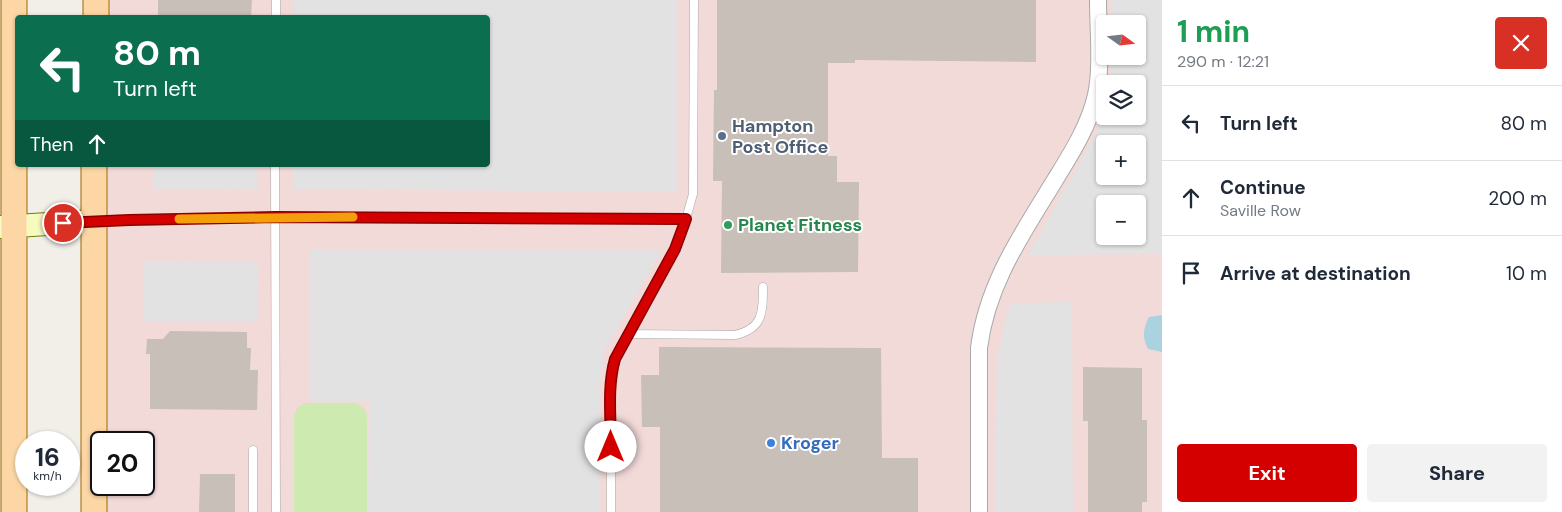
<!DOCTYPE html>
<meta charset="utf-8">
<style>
:root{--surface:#fff;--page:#f2f2f3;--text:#1f2937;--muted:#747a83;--line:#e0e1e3;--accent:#d40000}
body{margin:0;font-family:"DM Sans",sans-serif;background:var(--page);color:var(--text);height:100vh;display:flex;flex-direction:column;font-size:19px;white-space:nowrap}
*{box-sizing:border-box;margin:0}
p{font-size:16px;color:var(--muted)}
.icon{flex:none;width:28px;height:28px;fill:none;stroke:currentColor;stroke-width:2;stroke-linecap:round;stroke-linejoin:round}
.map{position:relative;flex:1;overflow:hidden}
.panel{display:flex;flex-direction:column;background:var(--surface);width:400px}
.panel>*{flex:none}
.hud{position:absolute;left:15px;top:15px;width:475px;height:152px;border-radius:5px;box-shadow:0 1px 4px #0004;background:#0b6e4f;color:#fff;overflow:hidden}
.needle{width:32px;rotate:105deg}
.controls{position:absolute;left:1096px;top:15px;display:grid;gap:10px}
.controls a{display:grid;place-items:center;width:50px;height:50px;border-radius:5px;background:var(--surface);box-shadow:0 1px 4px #0004;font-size:25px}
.speed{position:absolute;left:15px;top:431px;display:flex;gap:10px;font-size:25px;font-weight:700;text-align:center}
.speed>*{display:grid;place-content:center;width:65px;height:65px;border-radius:50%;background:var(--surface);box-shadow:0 1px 4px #0004;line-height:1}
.speed small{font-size:12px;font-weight:400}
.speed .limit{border:2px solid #111;border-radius:8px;background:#fff;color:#111}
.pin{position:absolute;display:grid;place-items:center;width:42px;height:42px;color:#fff;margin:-21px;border:2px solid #fff;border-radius:50%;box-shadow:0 1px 5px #0007}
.me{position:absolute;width:55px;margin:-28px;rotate:0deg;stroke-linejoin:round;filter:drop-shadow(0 0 4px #0008)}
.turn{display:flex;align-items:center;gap:18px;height:105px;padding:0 15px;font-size:22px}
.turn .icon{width:65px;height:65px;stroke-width:2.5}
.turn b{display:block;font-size:35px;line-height:42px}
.then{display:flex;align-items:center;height:48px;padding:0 15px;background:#0003;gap:10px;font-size:19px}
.round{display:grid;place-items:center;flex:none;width:52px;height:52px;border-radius:5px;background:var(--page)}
.headline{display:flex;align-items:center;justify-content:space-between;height:85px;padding:0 15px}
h1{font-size:30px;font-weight:700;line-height:38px;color:#1e9e55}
.button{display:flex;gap:10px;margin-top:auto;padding:10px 15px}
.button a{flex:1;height:58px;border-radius:5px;background:var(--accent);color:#fff;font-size:20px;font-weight:700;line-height:58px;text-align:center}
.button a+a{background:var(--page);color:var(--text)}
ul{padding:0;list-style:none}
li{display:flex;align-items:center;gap:15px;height:75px;padding:0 15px;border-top:1px solid var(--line)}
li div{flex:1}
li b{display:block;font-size:19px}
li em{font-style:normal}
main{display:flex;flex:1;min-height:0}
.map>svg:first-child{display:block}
.commercial{fill:#f2dad9;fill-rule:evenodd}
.grass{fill:#cdebb0}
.parking{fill:#e2e2e2;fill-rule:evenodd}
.water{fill:#aad3df}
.building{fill:#c7bfb8}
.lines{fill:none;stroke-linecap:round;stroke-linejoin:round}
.lane-casing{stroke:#a9a9a9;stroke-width:9}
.street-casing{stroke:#a9a9a9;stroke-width:18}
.secondary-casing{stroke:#707d05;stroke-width:24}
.primary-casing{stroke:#a06b00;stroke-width:27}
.lane{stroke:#fff;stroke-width:8}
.street{stroke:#fff;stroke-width:16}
.secondary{stroke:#f7fabf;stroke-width:22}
.primary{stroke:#fcd6a4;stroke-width:25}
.route-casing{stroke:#8a0000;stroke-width:12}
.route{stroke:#d40000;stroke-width:9}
.slow{stroke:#f59e0b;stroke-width:9}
.service-dot{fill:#5c6f8a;stroke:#fff;stroke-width:2}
.leisure-dot{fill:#2e9e5b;stroke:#fff;stroke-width:2}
.shop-dot{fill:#3f7fe0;stroke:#fff;stroke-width:2}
.labels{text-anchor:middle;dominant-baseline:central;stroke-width:4;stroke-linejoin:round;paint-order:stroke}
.service-label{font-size:18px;font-weight:bold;fill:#4e5e75;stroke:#fff;text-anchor:start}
.leisure-label{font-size:18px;font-weight:bold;fill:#27864d;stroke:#fff;text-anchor:start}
.shop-label{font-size:18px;font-weight:bold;fill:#366cbe;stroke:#fff;text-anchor:start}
</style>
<main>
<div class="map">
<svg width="1162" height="512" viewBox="0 0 1162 512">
<rect width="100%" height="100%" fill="#f2efe9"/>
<!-- commercial -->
<path class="commercial" d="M 97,0 L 1162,0 L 1162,512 L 97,512 L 97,165 L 488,165 L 488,18 L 97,18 ZM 1105,24 L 1138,24 L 1138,56 L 1105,56 ZM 1105,84 L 1138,84 L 1138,116 L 1105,116 ZM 1105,144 L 1138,144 L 1138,176 L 1105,176 ZM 1105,204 L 1138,204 L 1138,236 L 1105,236 ZM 101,442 L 144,442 L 144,485 L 101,485 Z"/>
<!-- grass -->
<path class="grass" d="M 305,403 L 357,403 L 365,409 L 367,417 L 367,512 L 294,512 L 294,418 C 295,410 298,406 305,403 Z"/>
<!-- parking -->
<g class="parking">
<path d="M 294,0 L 677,0 L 677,192 L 293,189 L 293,165 L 488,165 L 488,18 L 294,17 Z"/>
<path d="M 1111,0 L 1162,0 L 1162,254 L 1028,255 L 1106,116 L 1138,116 L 1138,84 L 1110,84 L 1111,56 L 1138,56 L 1138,24 L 1111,24 ZM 1105,144 L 1138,144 L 1138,176 L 1105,176 ZM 1105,204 L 1138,204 L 1138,236 L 1105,236 Z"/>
<path d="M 154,165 L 258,165 L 257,190 L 153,189 Z"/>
<path d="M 309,250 L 662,250 L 605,349 L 600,380 L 599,512 L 368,512 L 369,402 L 309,401 Z"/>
<path d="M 144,261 L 258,262 L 257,322 L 143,322 Z"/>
<path d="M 1072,302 L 1073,512 L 995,512 L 997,359 L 1005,321 L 1011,303 Z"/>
</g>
<!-- water -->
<path class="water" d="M 1162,315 L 1162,352 L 1148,349 C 1142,337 1143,329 1149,317 Z"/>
<!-- building -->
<g class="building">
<path d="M 158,0 L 252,0 L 251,18 L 158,18 Z"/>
<path d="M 717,0 L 1036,0 L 1036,62 L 855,60 L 855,63 L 828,63 L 828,156 L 837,156 L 837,182 L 859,182 L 858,272 L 721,273 L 722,181 L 713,181 L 714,90 L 717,90 Z"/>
<path d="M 170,331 L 247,332 L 247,348 L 251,348 L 250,370 L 258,370 L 257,410 L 150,409 L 150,354 L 146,354 L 147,339 L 163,339 Z"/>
<path d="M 659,347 L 881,348 L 882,458 L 918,458 L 918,512 L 660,512 L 660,427 L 642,427 L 641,375 L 659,375 Z"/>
<path d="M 1083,367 L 1142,368 L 1142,420 L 1147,420 L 1147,502 L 1142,502 L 1142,512 L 1088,512 L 1088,421 L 1083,421 Z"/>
<path d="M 200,474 L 235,474 L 235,512 L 199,512 Z"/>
</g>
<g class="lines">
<defs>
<g id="lane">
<path d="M 276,18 L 276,0"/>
<path d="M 275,165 L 276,512"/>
<path d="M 96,221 L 275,217 L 686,219"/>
<path d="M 627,334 L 735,335 C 763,329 763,312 763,287"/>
<path d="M 253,512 L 253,450"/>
<path d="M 611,512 L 611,391 L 612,369 L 619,349 L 675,249 L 686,219 L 693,194 L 694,0"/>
</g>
<path id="street" d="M 979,512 L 979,348 C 987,284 1022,234 1055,180 C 1071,154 1089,126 1096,95 C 1102,67 1098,29 1098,0"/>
<path id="secondary" d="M 0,227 L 95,221"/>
<g id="primary">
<path d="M 96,18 L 96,0"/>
<path d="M 14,512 L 14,0"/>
<path d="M 94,512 L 94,165"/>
</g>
</defs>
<!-- lane casing -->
<use href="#lane" class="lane-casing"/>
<!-- street casing -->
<use href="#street" class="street-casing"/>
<!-- secondary casing -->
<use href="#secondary" class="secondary-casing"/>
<!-- primary casing -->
<use href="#primary" class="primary-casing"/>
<!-- lane -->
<use href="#lane" class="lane"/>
<!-- street -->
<use href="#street" class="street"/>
<!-- secondary -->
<use href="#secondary" class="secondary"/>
<!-- primary -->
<use href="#primary" class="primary"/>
</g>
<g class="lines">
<defs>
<path id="route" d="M 63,223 L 129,220 L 275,217 L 686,219 L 675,249 L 615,359 C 607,387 611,418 611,447"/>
</defs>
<!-- route casing -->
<use href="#route" class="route-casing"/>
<!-- route -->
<use href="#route" class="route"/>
<!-- slow -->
<path class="slow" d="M 179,219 L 353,217"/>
</g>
<!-- markers -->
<circle class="service-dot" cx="722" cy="136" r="5"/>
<circle class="leisure-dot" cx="728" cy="225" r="5"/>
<circle class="shop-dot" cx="771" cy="443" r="5"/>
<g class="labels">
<!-- service labels -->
<g class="service-label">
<text x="732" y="126">Hampton<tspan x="732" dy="21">Post Office</tspan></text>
</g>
<!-- leisure labels -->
<g class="leisure-label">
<text x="738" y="225">Planet Fitness</text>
</g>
<!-- shop labels -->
<g class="shop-label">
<text x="781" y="443">Kroger</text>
</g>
</g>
</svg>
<div class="controls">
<a><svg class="needle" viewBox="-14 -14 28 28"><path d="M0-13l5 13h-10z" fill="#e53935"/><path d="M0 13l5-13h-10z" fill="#747a83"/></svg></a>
<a><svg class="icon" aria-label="layers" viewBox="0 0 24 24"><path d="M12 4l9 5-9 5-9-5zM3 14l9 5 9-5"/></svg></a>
<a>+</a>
<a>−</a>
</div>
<div class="speed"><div>16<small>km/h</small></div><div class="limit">20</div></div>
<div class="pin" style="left:63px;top:223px;background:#d93025"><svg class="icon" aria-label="arrive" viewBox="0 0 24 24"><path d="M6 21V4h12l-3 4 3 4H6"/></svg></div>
<svg class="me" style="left:611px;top:447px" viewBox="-20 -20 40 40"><circle r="19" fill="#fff"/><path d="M0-13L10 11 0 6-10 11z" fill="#d40000"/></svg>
<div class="hud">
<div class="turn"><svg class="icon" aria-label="left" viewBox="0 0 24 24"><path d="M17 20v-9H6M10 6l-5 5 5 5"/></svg><div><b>80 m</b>Turn left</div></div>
<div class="then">Then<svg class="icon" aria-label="ahead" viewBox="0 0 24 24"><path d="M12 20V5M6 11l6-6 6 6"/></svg></div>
</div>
</div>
<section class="panel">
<div class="headline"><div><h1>1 min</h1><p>290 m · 12:21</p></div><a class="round" style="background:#d93025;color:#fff"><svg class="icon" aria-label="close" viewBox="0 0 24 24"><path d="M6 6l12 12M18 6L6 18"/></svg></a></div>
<ul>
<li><svg class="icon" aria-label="left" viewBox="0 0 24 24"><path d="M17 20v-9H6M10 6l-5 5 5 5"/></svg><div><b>Turn left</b></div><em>80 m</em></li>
<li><svg class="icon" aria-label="ahead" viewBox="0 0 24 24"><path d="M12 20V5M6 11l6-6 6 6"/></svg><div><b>Continue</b><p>Saville Row</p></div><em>200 m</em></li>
<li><svg class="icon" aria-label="arrive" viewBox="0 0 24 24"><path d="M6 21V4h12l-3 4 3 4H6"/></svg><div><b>Arrive at destination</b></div><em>10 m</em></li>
</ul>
<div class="button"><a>Exit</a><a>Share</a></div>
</section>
</main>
